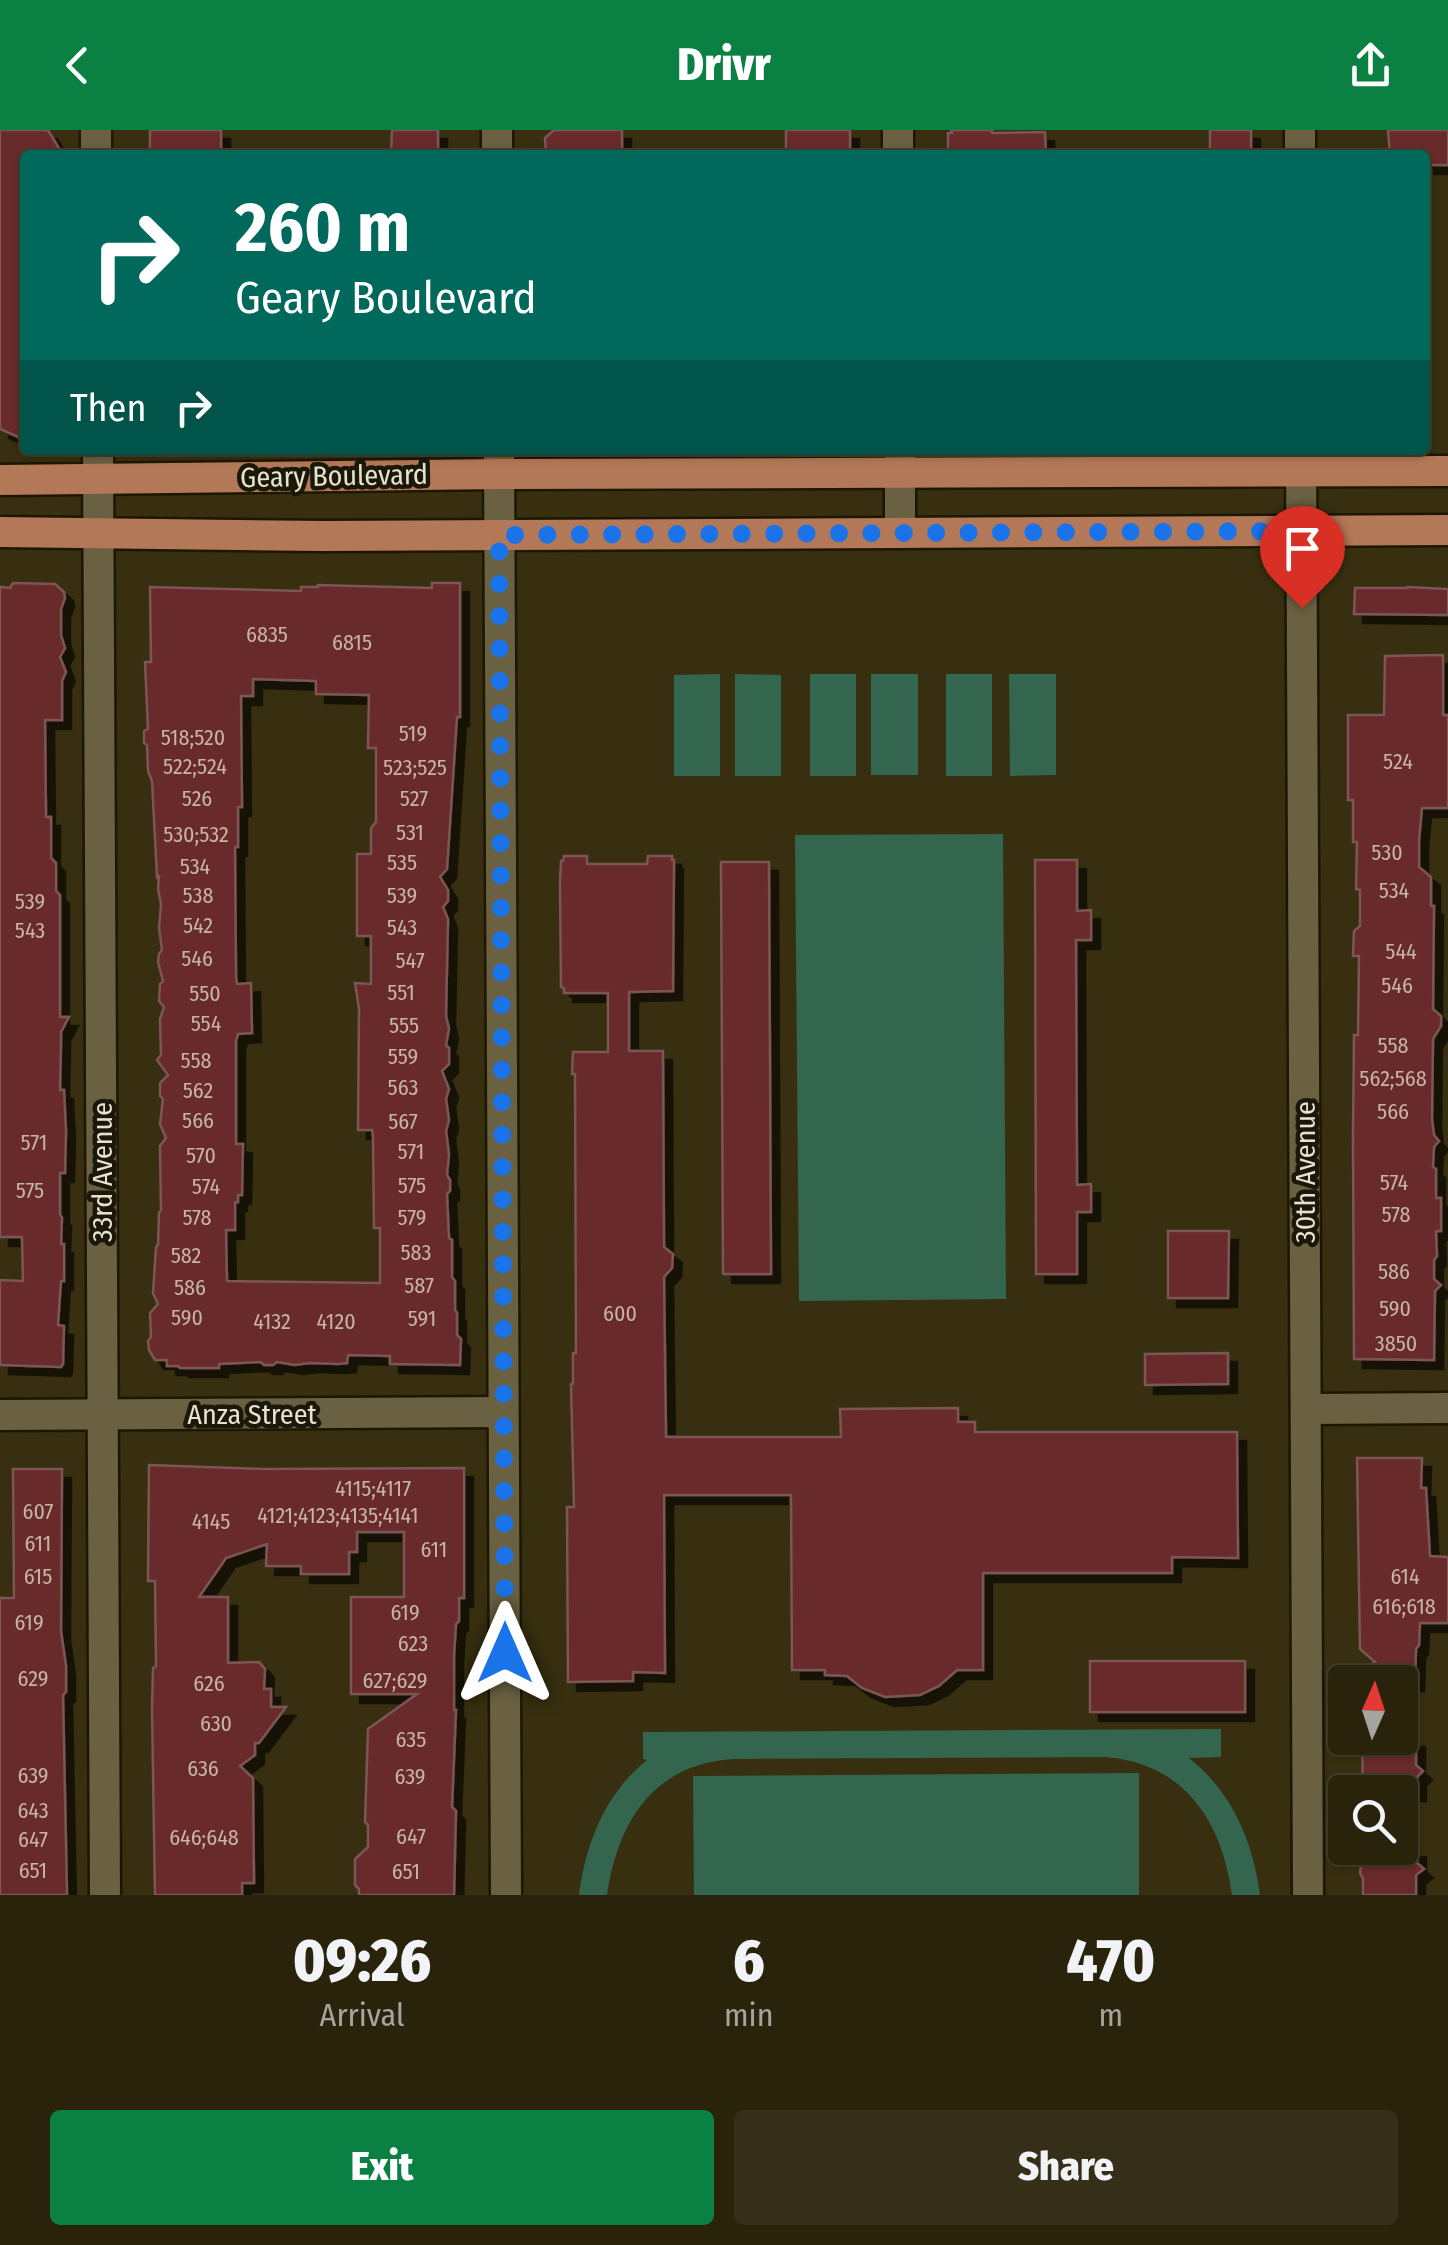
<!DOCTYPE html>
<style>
:root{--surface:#29230c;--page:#352f1a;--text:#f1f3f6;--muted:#a5a49d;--line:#45402d;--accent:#0b8043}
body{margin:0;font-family:"Fira Sans Condensed",sans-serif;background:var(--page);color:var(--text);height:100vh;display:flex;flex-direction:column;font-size:38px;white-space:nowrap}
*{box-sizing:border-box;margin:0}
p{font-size:32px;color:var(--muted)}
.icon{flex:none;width:55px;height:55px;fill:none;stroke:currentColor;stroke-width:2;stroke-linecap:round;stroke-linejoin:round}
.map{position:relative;height:1765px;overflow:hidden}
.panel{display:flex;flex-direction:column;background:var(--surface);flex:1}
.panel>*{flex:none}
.banner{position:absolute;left:20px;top:20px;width:1410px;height:305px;border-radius:10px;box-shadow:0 2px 8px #0004,0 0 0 2px var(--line);background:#00695c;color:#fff;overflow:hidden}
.needle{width:65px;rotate:3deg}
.controls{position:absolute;left:1328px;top:1535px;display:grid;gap:20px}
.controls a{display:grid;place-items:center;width:90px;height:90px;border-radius:10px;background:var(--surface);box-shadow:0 2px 8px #0004,0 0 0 2px var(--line);font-size:50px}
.pin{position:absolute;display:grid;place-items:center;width:85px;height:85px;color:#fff;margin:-102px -42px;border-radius:50% 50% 50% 0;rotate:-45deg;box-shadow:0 0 10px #0007}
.pin .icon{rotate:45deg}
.me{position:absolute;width:110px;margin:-55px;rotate:0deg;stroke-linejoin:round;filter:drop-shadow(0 0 8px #0008)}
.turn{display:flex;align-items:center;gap:35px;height:210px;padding:0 50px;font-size:45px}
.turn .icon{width:130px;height:130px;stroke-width:2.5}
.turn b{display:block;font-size:70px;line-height:85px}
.then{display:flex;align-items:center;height:95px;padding:0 50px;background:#0003;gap:20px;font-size:38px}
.eta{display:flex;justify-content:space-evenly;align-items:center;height:170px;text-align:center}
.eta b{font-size:60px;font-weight:800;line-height:70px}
.button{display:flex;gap:20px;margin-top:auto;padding:20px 50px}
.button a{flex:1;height:115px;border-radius:10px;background:var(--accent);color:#fff;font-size:40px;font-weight:800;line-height:115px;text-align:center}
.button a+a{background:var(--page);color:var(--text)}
header{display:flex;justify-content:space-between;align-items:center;height:130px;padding:0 50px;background:var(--accent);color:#fff;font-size:45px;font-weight:800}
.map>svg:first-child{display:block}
.grass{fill:#33654f}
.building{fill:#682929;stroke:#7b5655;stroke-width:2.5;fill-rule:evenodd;filter:url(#shadow)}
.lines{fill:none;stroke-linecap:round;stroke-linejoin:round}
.minor-casing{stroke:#1e1700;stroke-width:35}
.major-casing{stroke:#1e1700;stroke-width:35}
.minor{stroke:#696141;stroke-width:30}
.major{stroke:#b37858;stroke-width:30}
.route{stroke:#1a73e8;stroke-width:18;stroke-dasharray:0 32.4}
.labels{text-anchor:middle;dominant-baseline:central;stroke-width:9;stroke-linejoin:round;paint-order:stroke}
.number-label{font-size:22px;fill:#c6b4a6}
.street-label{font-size:28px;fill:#e6e2d0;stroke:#1b180a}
</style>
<header><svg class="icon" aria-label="back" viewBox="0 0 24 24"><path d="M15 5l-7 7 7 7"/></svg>Drivr<svg class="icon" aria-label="share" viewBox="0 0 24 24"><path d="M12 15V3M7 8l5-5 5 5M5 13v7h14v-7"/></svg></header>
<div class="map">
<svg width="1448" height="1765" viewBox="0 0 1448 1765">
<defs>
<filter id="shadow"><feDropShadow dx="9" dy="9" stdDeviation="0" flood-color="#0009"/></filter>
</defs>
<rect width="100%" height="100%" fill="#372f10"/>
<!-- grass -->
<g class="grass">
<path d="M 720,544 L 720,646 L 674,646 L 674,545 Z"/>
<path d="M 735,544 L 781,545 L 781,646 L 735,646 Z"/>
<rect x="810" y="544" width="46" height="102"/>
<rect x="871" y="544" width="47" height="101"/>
<rect x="946" y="544" width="46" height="102"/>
<path d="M 1009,544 L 1056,544 L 1056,645 L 1010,646 Z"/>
<path d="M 1003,704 L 1006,1169 L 799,1171 L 795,705 Z"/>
<path d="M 1221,1599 L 1221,1627 L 1189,1628 C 1232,1662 1253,1711 1260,1765 L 1232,1765 C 1222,1692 1185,1633 1105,1627 L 735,1629 C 654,1633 618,1691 607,1765 L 579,1765 C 586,1712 605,1664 647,1630 L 643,1629 L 643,1602 Z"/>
<path d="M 1139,1643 L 1139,1765 L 694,1765 L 693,1646 Z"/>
</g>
<!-- building -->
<g class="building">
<path d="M 0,0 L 48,0 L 63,25 L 25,25 L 25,310 L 0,299 Z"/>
<rect x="150" y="0" width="71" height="25"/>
<path d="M 392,0 L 438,0 L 438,25 L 391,25 Z"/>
<path d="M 554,0 L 622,0 L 622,25 L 546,25 L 545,8 Z"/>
<rect x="786" y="0" width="64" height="25"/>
<path d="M 951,0 L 992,0 L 992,3 L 1045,2 L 1046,25 L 948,25 L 948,3 L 952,3 Z"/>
<rect x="1210" y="0" width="41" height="25"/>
<path d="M 1388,0 L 1448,0 L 1448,35 L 1425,35 L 1425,25 L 1390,25 Z"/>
<path d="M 13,453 L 55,454 L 64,462 L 65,468 L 61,479 L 61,505 L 65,518 L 60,527 L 66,542 L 62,551 L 62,590 L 45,590 L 46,687 L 51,687 L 51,728 L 56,733 L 56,761 L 60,765 L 60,887 L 69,887 L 61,902 L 61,914 L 60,960 L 64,960 L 66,1001 L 65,1043 L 60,1043 L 60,1084 L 62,1088 L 61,1114 L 64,1114 L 64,1151 L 61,1151 L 58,1195 L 64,1196 L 63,1234 L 61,1237 L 0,1235 L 0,1150 L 23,1151 L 22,1107 L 0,1107 L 0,457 L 10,458 Z"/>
<path d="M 432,453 L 460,453 L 460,587 L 457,587 L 447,739 L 440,747 L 448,760 L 448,771 L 443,777 L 448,789 L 446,886 L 449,899 L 446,915 L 449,918 L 449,934 L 442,941 L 449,959 L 446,969 L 449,990 L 446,1001 L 449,1024 L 447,1045 L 450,1050 L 450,1061 L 447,1064 L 449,1108 L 452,1110 L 452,1147 L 455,1151 L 455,1180 L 457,1183 L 457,1205 L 461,1209 L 460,1235 L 390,1234 L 390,1226 L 348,1225 L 347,1233 L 338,1234 L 309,1233 L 295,1235 L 277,1232 L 273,1235 L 264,1235 L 261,1232 L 219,1234 L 219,1238 L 180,1238 L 178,1236 L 167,1236 L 167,1230 L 155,1230 L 149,1220 L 148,1211 L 151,1207 L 150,1183 L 158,1174 L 153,1163 L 156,1117 L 158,1115 L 159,1083 L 161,1080 L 160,1016 L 166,1008 L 160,994 L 163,969 L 160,966 L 160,953 L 168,945 L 157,930 L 161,925 L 160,889 L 164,877 L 159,871 L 160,854 L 163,851 L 158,832 L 159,824 L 162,820 L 159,798 L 161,774 L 158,759 L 159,746 L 157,747 L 152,651 L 148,641 L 147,615 L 144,613 L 144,601 L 148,599 L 145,532 L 151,532 L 150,457 L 301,461 L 301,457 L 318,457 L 318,455 L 432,458 ZM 253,549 L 316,551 L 316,564 L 369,565 L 368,618 L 376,618 L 376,692 L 371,698 L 371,724 L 357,724 L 357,806 L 371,806 L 371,854 L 355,853 L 359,879 L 358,1000 L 372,1000 L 373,1006 L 374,1098 L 380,1098 L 380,1153 L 227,1151 L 226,1100 L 235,1100 L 235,1072 L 238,1072 L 238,1065 L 242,1065 L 243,1014 L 236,1014 L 236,911 L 238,904 L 252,903 L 251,853 L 237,854 L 236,847 L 235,717 L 238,717 L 238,677 L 242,677 L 241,566 L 253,566 Z"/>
<path d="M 1407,457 L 1448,459 L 1448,485 L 1354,484 L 1355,458 L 1407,458 Z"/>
<path d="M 1443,525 L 1443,585 L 1448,585 L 1448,678 L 1422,678 L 1419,710 L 1419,737 L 1431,747 L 1431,776 L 1434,776 L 1433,879 L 1441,886 L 1441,896 L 1433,909 L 1432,989 L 1434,1005 L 1439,1011 L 1434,1017 L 1433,1037 L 1436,1039 L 1436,1068 L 1441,1068 L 1441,1101 L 1436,1101 L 1437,1126 L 1434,1130 L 1434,1149 L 1441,1155 L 1435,1161 L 1434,1230 L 1354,1229 L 1353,1007 L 1354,905 L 1358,905 L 1359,826 L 1353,826 L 1354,801 L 1360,796 L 1360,760 L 1356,759 L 1357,712 L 1353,712 L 1353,670 L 1348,670 L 1348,585 L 1384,585 L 1385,526 Z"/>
<path d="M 564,726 L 587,726 L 587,734 L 647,734 L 648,726 L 672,726 L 672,730 L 674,730 L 673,861 L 629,862 L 629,921 L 663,921 L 664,1117 L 673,1124 L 672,1138 L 664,1147 L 666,1307 L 841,1307 L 840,1279 L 958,1278 L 958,1292 L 975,1292 L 975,1302 L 1237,1302 L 1238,1428 L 1172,1427 L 1172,1443 L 983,1443 L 983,1540 L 957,1540 L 939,1556 L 920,1565 L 885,1567 L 862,1558 L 847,1546 L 825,1545 L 825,1540 L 792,1540 L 791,1365 L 664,1365 L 665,1543 L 633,1542 L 633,1551 L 568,1552 L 567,1377 L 574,1377 L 571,1254 L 573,1254 L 573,1223 L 576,1223 L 575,944 L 572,944 L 573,922 L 608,922 L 608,863 L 564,863 L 564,858 L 561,857 L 560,751 L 561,731 L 563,731 Z"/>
<path d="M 1035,730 L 1077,730 L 1077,781 L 1091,780 L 1091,810 L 1076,810 L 1077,1055 L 1091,1054 L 1091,1082 L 1077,1082 L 1077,1144 L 1036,1144 Z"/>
<path d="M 721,732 L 769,732 L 771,1144 L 723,1144 Z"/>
<path d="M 1168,1101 L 1229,1101 L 1228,1168 L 1168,1168 Z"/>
<path d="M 1228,1223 L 1228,1254 L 1145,1255 L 1145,1224 Z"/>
<path d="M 1357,1328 L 1422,1328 L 1421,1358 L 1426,1358 L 1430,1426 L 1448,1427 L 1448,1493 L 1420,1493 L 1419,1515 L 1416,1519 L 1415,1552 L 1342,1552 L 1375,1532 L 1360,1519 Z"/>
<path d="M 149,1335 L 263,1339 L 464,1338 L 464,1468 L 459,1468 L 459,1491 L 456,1494 L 454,1525 L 454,1580 L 456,1580 L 452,1677 L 456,1681 L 454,1765 L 359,1765 L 359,1759 L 355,1755 L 355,1729 L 368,1717 L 368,1695 L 365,1692 L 368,1599 L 417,1564 L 351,1564 L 351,1467 L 404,1467 L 404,1402 L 357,1402 L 357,1422 L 349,1422 L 349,1444 L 301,1444 L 301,1436 L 266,1436 L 267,1414 L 226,1428 L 199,1467 L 228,1467 L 228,1533 L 259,1532 L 265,1539 L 264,1559 L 271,1559 L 271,1577 L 286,1577 L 259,1613 L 255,1613 L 255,1625 L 240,1636 L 253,1648 L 254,1753 L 242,1753 L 242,1765 L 155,1765 L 152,1578 L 153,1538 L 156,1536 L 155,1451 L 148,1451 Z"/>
<path d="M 13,1339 L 62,1339 L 61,1501 L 66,1536 L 66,1562 L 63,1565 L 67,1765 L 0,1765 L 0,1468 L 14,1468 Z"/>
<rect x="1090" y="1531" width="155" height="51"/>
<path d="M 1362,1608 L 1416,1608 L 1416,1635 L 1423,1641 L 1417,1647 L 1417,1662 L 1363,1662 Z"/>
<path d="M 1363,1718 L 1417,1718 L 1417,1733 L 1424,1739 L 1416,1745 L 1416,1765 L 1363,1765 L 1363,1749 L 1360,1743 Z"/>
</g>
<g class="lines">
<defs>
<g id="minor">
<path d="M 96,0 L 96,25"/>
<path d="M 497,0 L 497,25"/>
<path d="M 898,0 L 898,25"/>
<path d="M 1300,0 L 1300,25"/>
<path d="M 98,320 L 105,1765"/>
<path d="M 499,320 L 506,1765"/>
<path d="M 900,320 L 900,403"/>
<path d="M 1301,320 L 1308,1765"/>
<path d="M 1306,1279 L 1448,1278"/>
<path d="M 0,1285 L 503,1282"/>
</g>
<g id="major">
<path d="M 0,350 L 499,344 L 1448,341"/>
<path d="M 0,402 L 323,406 L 1448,400"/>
</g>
</defs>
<!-- minor casing -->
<use href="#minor" class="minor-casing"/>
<!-- major casing -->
<use href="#major" class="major-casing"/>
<!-- minor -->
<use href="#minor" class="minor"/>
<!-- major -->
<use href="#major" class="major"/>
</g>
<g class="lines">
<!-- route -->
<path class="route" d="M 505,1523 L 499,405 L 1302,401 L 1302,478"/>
</g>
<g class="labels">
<!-- number labels -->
<g class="number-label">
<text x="267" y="504">6835</text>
<text x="352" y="512">6815</text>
<text x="413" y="603">519</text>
<text x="193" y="607">518;520</text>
<text x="1398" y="631">524</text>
<text x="195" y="636">522;524</text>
<text x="415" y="637">523;525</text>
<text x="197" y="668">526</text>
<text x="414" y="668">527</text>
<text x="410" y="702">531</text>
<text x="196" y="704">530;532</text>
<text x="1387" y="722">530</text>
<text x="402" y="732">535</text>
<text x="195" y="736">534</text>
<text x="1394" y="760">534</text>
<text x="198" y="765">538</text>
<text x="402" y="765">539</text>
<text x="30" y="771">539</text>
<text x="198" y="795">542</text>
<text x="402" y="797">543</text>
<text x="30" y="800">543</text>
<text x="1401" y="821">544</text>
<text x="197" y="828">546</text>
<text x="410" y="830">547</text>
<text x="1397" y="855">546</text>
<text x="401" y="862">551</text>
<text x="205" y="863">550</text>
<text x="206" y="893">554</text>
<text x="404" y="895">555</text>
<text x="1393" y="915">558</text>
<text x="403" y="926">559</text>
<text x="196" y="930">558</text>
<text x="1393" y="948">562;568</text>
<text x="403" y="957">563</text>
<text x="198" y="960">562</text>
<text x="1393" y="981">566</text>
<text x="198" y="990">566</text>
<text x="403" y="991">567</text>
<text x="34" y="1012">571</text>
<text x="411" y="1021">571</text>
<text x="201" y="1025">570</text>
<text x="1394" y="1052">574</text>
<text x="412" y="1055">575</text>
<text x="206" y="1056">574</text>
<text x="30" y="1060">575</text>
<text x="1396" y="1084">578</text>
<text x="197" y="1087">578</text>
<text x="412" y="1087">579</text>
<text x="416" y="1122">583</text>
<text x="186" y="1125">582</text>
<text x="1394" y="1141">586</text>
<text x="419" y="1155">587</text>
<text x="190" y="1157">586</text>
<text x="1395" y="1178">590</text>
<text x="620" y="1183">600</text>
<text x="187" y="1187">590</text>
<text x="422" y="1188">591</text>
<text x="272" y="1191">4132</text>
<text x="336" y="1191">4120</text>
<text x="1396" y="1213">3850</text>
<text x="373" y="1358">4115;4117</text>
<text x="38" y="1381">607</text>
<text x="338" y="1385">4121;4123;4135;4141</text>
<text x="211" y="1391">4145</text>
<text x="38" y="1413">611</text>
<text x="434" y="1419">611</text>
<text x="38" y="1446">615</text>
<text x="1405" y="1446">614</text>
<text x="1404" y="1476">616;618</text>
<text x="405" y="1482">619</text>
<text x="29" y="1492">619</text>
<text x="413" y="1513">623</text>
<text x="33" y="1548">629</text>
<text x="395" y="1550">627;629</text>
<text x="209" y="1553">626</text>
<text x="216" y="1593">630</text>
<text x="411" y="1609">635</text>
<text x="203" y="1638">636</text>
<text x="33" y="1645">639</text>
<text x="410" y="1646">639</text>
<text x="33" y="1680">643</text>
<text x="411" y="1706">647</text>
<text x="204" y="1707">646;648</text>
<text x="33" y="1709">647</text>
<text x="33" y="1740">651</text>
<text x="406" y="1741">651</text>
</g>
<!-- street labels -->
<g class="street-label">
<text transform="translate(334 346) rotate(-1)">Geary Boulevard</text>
<text transform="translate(102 1042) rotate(-90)">33rd Avenue</text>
<text transform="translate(1305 1042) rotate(-90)">30th Avenue</text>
<text x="252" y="1284">Anza Street</text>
</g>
</g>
</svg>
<div class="controls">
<a><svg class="needle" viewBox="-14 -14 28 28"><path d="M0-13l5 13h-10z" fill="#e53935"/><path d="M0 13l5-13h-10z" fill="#a5a49d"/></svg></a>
<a><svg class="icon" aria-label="search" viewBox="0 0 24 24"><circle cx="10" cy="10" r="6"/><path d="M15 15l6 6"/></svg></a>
</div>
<div class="pin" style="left:1302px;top:478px;background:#d93025"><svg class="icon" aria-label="arrive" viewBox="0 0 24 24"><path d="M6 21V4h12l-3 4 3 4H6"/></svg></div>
<svg class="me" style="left:505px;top:1523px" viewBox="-20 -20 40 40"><path d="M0-17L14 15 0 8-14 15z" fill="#1a73e8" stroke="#fff" stroke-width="4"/></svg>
<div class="banner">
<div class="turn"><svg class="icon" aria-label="right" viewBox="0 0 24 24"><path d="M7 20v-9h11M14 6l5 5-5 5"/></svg><div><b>260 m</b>Geary Boulevard</div></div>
<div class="then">Then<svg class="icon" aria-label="right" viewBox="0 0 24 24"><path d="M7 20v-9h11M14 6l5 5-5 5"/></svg></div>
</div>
</div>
<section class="panel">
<div class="eta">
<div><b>09:26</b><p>Arrival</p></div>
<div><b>6</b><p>min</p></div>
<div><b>470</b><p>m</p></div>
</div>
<div class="button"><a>Exit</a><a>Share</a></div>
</section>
